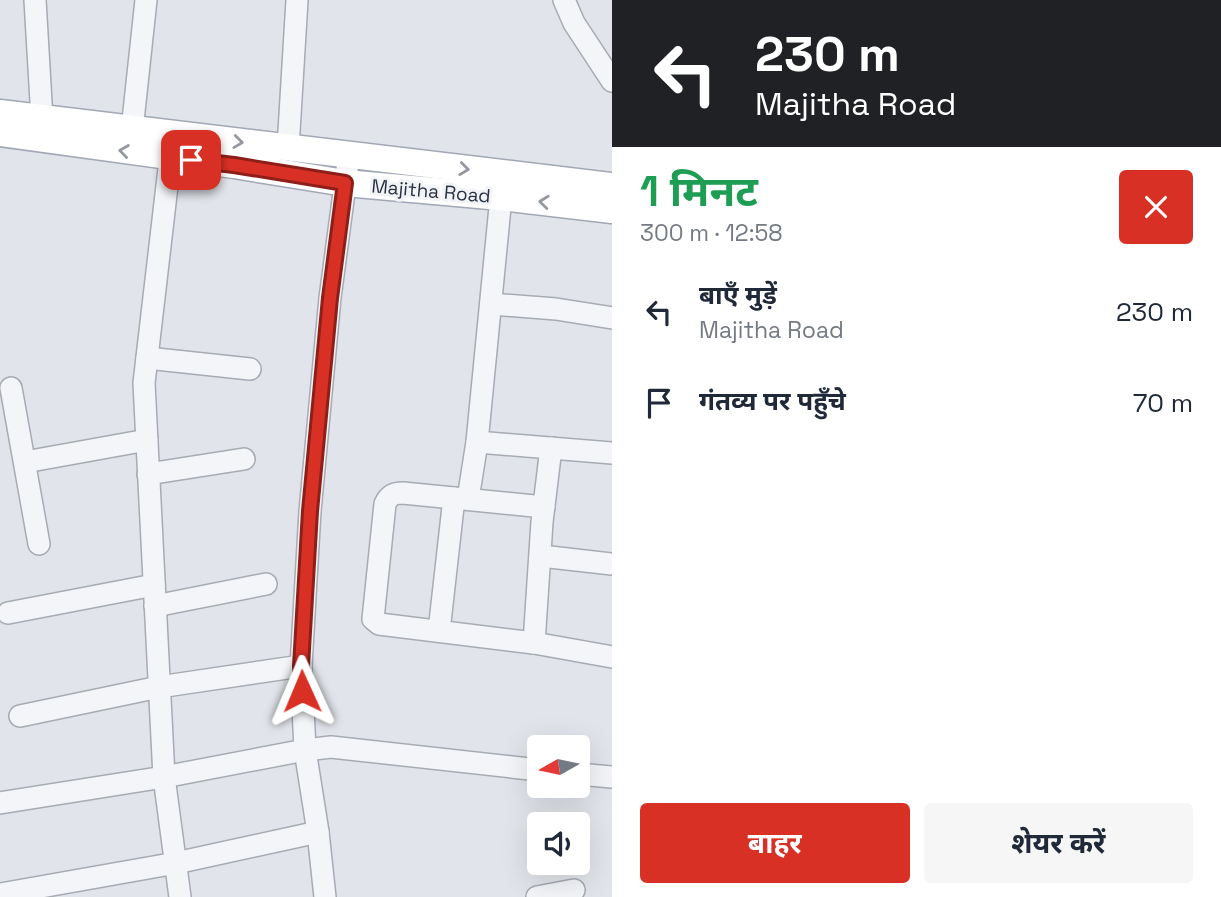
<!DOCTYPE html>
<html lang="hi">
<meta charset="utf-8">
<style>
:root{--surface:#fff;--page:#f6f6f7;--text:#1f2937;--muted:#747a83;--accent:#d93025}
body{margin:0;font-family:"Space Grotesk","Noto Sans Devanagari",sans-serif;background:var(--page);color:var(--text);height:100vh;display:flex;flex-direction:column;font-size:26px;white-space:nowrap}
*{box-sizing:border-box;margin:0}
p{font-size:23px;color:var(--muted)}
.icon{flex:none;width:38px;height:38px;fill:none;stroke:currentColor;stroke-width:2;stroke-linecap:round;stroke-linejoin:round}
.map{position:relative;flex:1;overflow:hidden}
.sheet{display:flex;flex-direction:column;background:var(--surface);width:609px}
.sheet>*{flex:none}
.guide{background:#202124;color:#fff;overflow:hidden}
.needle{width:46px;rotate:261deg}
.buttons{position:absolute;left:527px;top:735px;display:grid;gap:14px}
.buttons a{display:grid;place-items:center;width:63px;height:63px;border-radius:7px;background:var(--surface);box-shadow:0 7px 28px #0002;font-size:35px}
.pin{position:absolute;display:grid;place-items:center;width:60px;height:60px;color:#fff;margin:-30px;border-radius:14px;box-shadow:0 4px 10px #0006}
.me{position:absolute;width:77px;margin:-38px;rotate:359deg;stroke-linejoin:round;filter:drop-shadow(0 0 5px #0008)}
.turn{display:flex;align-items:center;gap:24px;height:147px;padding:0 28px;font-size:32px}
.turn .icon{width:91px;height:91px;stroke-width:2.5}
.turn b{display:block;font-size:49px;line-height:60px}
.round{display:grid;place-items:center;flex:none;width:74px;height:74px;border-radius:7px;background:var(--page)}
.overview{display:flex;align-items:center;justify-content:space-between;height:119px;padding:0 28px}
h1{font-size:42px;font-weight:700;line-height:52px;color:#1e9e55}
.action{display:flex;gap:14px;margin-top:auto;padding:14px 28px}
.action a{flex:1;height:80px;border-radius:7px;background:var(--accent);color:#fff;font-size:28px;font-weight:700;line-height:80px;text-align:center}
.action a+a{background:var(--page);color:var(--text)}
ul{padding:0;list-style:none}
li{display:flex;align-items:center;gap:21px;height:91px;padding:0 28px}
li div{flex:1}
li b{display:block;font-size:26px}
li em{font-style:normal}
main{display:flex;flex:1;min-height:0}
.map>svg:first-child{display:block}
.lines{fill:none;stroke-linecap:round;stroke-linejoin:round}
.minor-casing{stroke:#a6abb4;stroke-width:24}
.major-casing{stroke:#a1a7b6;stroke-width:29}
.minor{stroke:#f4f5f8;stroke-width:21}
.major{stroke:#fff;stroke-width:26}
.oneway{stroke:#9498a0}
.route-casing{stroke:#8d1f18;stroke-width:18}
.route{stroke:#d93025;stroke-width:12}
.labels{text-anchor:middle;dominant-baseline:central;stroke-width:6;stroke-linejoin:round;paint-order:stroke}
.street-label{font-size:19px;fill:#293142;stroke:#f1f3f7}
</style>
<main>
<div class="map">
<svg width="612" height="897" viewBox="0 0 612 897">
<rect width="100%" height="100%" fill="#e1e4ea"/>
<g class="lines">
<defs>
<g id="minor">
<path d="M 35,0 L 42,119"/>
<path d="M 564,0 L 574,23 L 612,81"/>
<path d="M 132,130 L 146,0"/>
<path d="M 172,143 L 144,383 L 164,777 L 180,897"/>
<path d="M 288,148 L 297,0"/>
<path d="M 491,304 L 556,309 L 612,318"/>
<path d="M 147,358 L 250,369"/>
<path d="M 11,388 L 39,544"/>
<path d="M 477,442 L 612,453"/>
<path d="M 25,462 L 147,440"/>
<path d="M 148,474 L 244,459"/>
<path d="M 468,499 L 477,442 L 501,197"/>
<path d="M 544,507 L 403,493 C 394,493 389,495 385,504 L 373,619 L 379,624 L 534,643 L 612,657"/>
<path d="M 541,556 L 612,564"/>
<path d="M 155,606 L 266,584"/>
<path d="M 8,613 L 154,585"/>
<path d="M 439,631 L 454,498"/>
<path d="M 534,643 L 542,522 L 551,448"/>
<path d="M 20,716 L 159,687 L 301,666"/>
<path d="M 578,774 L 612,777"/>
<path d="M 0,803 L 164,777 L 305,750 L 331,747 L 539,770"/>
<path d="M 1,894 L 176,863 L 318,832"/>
<path d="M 325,897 L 318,832 L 305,750 L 301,666 L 310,511 L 330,298 L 349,155"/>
<path d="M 537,897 L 574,890"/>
</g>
<g id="major">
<path d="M 0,113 L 612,186"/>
<path d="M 0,133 L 234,165 L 345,183 L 501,197 L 612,210"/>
</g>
</defs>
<!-- minor casing -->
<use href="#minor" class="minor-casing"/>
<!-- major casing -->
<use href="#major" class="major-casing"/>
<!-- minor -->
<use href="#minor" class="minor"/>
<!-- major -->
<use href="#major" class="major"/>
</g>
<!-- one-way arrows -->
<defs><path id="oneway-chevron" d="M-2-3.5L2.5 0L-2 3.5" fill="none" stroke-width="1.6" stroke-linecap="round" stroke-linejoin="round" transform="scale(1.75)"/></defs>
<g class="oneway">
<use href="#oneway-chevron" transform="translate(238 142) rotate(7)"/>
<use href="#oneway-chevron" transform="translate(124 151) rotate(-172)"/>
<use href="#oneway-chevron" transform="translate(464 169) rotate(7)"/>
<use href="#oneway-chevron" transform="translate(544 202) rotate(-174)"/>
</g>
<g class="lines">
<defs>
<path id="route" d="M 191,160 L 234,165 L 345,183 L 330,298 L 315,458 L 310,511 L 301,666 L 302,691"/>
</defs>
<!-- route casing -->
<use href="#route" class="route-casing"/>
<!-- route -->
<use href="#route" class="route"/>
</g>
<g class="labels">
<!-- street labels -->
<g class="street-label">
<text transform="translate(431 191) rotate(5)">Majitha Road</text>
</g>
</g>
</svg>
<div class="buttons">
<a><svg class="needle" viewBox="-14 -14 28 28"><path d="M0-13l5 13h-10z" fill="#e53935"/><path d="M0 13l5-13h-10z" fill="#747a83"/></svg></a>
<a><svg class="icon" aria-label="sound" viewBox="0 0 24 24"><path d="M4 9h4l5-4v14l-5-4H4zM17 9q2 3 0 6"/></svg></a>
</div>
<div class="pin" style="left:191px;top:160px;background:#d93025"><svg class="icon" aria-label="arrive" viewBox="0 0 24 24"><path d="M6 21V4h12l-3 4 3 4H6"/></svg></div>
<svg class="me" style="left:302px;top:691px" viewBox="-20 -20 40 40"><path d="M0-17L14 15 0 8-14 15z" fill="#d93025" stroke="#fff" stroke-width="4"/></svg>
</div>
<section class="sheet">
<div class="guide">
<div class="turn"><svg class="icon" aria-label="left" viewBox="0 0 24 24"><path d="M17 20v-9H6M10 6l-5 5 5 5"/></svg><div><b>230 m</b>Majitha Road</div></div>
</div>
<div class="overview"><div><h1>1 मिनट</h1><p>300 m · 12:58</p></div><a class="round" style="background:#d93025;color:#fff"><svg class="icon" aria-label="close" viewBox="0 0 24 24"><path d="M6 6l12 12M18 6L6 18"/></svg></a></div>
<ul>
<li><svg class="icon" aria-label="left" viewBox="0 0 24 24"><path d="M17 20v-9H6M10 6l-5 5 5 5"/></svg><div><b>बाएँ मुड़ें</b><p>Majitha Road</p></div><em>230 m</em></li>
<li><svg class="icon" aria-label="arrive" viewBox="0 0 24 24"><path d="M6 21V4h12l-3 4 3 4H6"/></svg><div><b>गंतव्य पर पहुँचे</b></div><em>70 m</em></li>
</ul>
<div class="action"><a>बाहर</a><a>शेयर करें</a></div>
</section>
</main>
